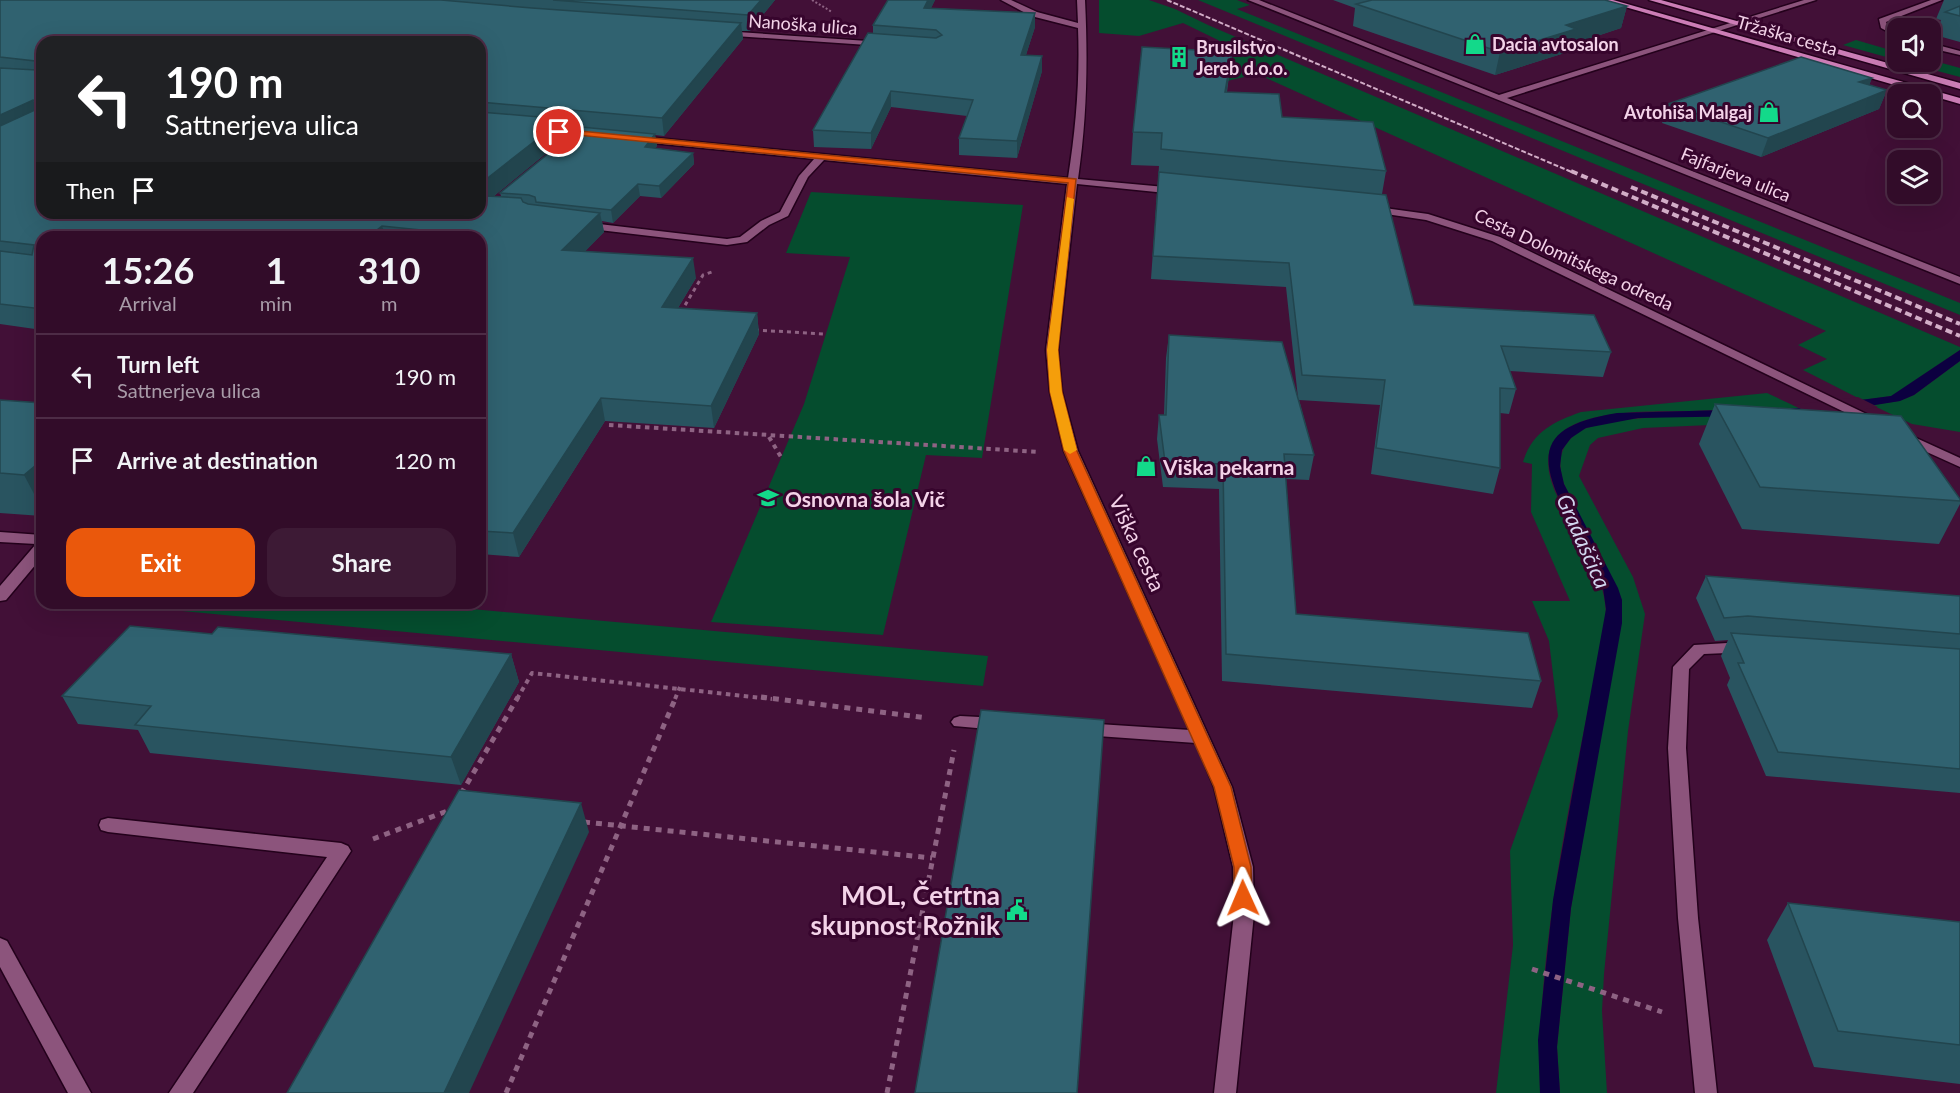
<!DOCTYPE html>
<meta charset="utf-8">
<style>
:root{--surface:#320c29;--page:#3d1a35;--text:#f1f3f6;--muted:#a89ba8;--line:#4d2c46;--accent:#ea580c}
body{margin:0;font-family:Lato,sans-serif;background:var(--page);color:var(--text);height:100vh;display:flex;flex-direction:column;font-size:22px;white-space:nowrap}
*{box-sizing:border-box;margin:0}
p{font-size:20px;color:var(--muted)}
.icon{flex:none;width:33px;height:33px;fill:none;stroke:currentColor;stroke-width:2;stroke-linecap:round;stroke-linejoin:round}
.map{position:relative;flex:1;overflow:hidden}
.panel{position:absolute;left:36px;top:231px;width:450px;height:378px;display:flex;flex-direction:column;background:var(--surface);border-radius:18px;box-shadow:0 6px 24px #0002,0 0 0 2px var(--line)}
.panel>*{flex:none}
.hud{position:absolute;left:36px;top:36px;width:450px;height:183px;border-radius:18px;box-shadow:0 6px 24px #0002,0 0 0 2px var(--line);background:#202124;color:#fff;overflow:hidden}
.buttons{position:absolute;left:1887px;top:18px;display:grid;gap:12px}
.buttons a{display:grid;place-items:center;width:54px;height:54px;border-radius:12px;background:var(--surface);box-shadow:0 6px 24px #0002,0 0 0 2px var(--line);font-size:30px}
.pin{position:absolute;display:grid;place-items:center;width:51px;height:51px;color:#fff;margin:-26px;border:3px solid #fff;border-radius:50%;box-shadow:0 2px 6px #0007}
.me{position:absolute;width:66px;margin:-33px;rotate:359deg;stroke-linejoin:round;filter:drop-shadow(0 0 4px #0008)}
.turn{display:flex;align-items:center;gap:21px;height:126px;padding:0 30px;font-size:27px}
.turn .icon{width:78px;height:78px;stroke-width:2.5}
.turn b{display:block;font-size:42px;line-height:51px}
.then{display:flex;align-items:center;height:57px;padding:0 30px;background:#0003;gap:12px;font-size:22px}
.eta{display:flex;justify-content:space-evenly;align-items:center;height:102px;text-align:center}
.eta b{font-size:36px;font-weight:700;line-height:42px}
.cta{display:flex;gap:12px;margin-top:auto;padding:12px 30px}
.cta a{flex:1;height:69px;border-radius:18px;background:var(--accent);color:#fff;font-size:24px;font-weight:700;line-height:69px;text-align:center}
.cta a+a{background:var(--page);color:var(--text)}
ul{padding:0;list-style:none}
li{display:flex;align-items:center;gap:18px;height:84px;padding:0 30px;border-top:2px solid var(--line)}
li div{flex:1}
li b{display:block;font-size:22px}
li em{font-style:normal}
.map>svg:first-child{display:block}
.green{fill:#054d2e}
.water{fill:#0c0040}
.pier{fill:#421037}
.lines{fill:none;stroke-linecap:round;stroke-linejoin:round}
.minor-casing{stroke:#23011b;stroke-width:3}
.major-casing{stroke:#23011b;stroke-width:3}
.path-far3{stroke:#8e6383;stroke-width:2;stroke-dasharray:2 2;stroke-linecap:butt}
.path-far2{stroke:#8e6383;stroke-width:3;stroke-dasharray:4 4;stroke-linecap:butt}
.path-far1{stroke:#8e6383;stroke-width:4;stroke-dasharray:4.5 4.5;stroke-linecap:butt}
.path{stroke:#8e6383;stroke-width:5;stroke-dasharray:6 6;stroke-linecap:butt}
.minor{fill:#8c547c;fill-rule:evenodd}
.major{fill:#cc7db6;fill-rule:evenodd}
.rail-far1{stroke:#d2adc7;stroke-width:2;stroke-dasharray:5 2;stroke-linecap:butt}
.rail{stroke:#d2adc7;stroke-width:4;stroke-dasharray:7 4;stroke-linecap:butt}
.wall{fill:#295460;fill-rule:evenodd}
.shaded-wall{fill:#22454e}
.building{fill:#306270;stroke:#22454e;stroke-width:1.5}
.route{fill:#ea580c;stroke:#983908;stroke-width:1.5}
.slow{fill:#f59e0b}
.labels{text-anchor:middle;dominant-baseline:central;stroke-width:6;stroke-linejoin:round;paint-order:stroke}
.far-street-label{font-size:18px;fill:#f3d2e8;stroke:#37052d}
.far-poi-label{font-size:18px;font-weight:bold;fill:#f3d2e8;stroke:#37052d;text-anchor:start}
.poi-label{font-size:21px;font-weight:bold;fill:#f3d2e8;stroke:#37052d;text-anchor:start}
.street-label{font-size:21px;fill:#f3d2e8;stroke:#37052d}
.water-label{font-size:22px;font-style:italic;fill:#d1d5ee;stroke:#37052d}
.near-poi-label{font-size:26px;font-weight:bold;fill:#f3d2e8;stroke:#37052d;text-anchor:end}
</style>
<div class="map">
<svg width="1960" height="1093" viewBox="0 0 1960 1093">
<rect width="100%" height="100%" fill="#421037"/>
<!-- green -->
<g class="green">
<path d="M 1099,0 L 1149,0 L 1175,9 L 1208,25 L 1960,347 L 1960,350 L 1892,396 L 1862,400 L 1803,370 L 1827,359 L 1798,345 L 1826,331 L 1257,74 L 1223,82 L 1215,77 L 1231,69 L 1234,52 L 1218,40 L 1183,23 L 1139,36 L 1099,33 Z"/>
<path d="M 1198,0 L 1237,0 L 1250,5 L 1237,9 L 1960,303 L 1960,315 Z"/>
<path d="M 1856,40 L 1897,52 L 1897,60 L 1843,45 Z"/>
<path d="M 1931,60 L 1960,68 L 1960,77 L 1904,62 Z"/>
<path d="M 811,192 L 1023,205 L 982,458 L 926,455 L 883,635 L 711,622 L 804,404 L 850,257 L 786,253 Z"/>
<path d="M 1960,361 L 1960,432 L 1912,424 L 1872,405 L 1899,401 L 1914,395 Z"/>
<path d="M 1767,393 L 1799,408 C 1762,409 1726,410 1689,411 C 1634,412 1515,405 1557,496 C 1575,534 1607,574 1606,618 C 1577,774 1536,933 1540,1093 L 1496,1093 L 1513,945 L 1510,851 L 1558,716 L 1549,641 L 1532,601 L 1570,601 L 1531,512 L 1532,464 L 1523,462 C 1532,432 1553,422 1581,412 Z"/>
<path d="M 1813,415 L 1710,425 L 1643,428 L 1598,438 L 1590,445 L 1579,476 L 1633,577 L 1645,614 L 1628,731 L 1604,974 L 1602,1011 L 1607,1093 L 1560,1093 L 1557,1047 L 1571,908 L 1622,613 L 1622,600 L 1564,484 C 1557,463 1559,445 1579,432 C 1612,410 1766,416 1813,415 Z"/>
<path d="M 132,603 L 406,603 L 988,656 L 983,686 L 129,606 Z"/>
</g>
<!-- water -->
<path class="water" d="M 1960,350 L 1960,361 L 1914,395 L 1900,401 L 1813,415 L 1638,418 L 1586,428 L 1571,438 L 1562,450 L 1560,466 L 1564,484 L 1618,588 L 1622,600 L 1622,623 L 1571,908 L 1557,1047 L 1560,1093 L 1540,1093 L 1538,1040 L 1553,900 L 1606,609 L 1603,588 L 1597,576 C 1587,555 1576,534 1566,513 C 1533,449 1545,425 1617,413 L 1799,408 L 1891,396 Z"/>
<!-- pier -->
<path class="pier" d="M 1858,397 L 1878,407 L 1817,417 L 1793,405 Z"/>
<g class="lines">
<defs>
<g id="minor">
<path d="M 1001,0 L 1011,0 L 1037,12 L 1078,23 L 1077,0 L 1085,0 C 1088,62 1087,117 1078,179 L 1176,188 L 1181,191 L 1176,194 L 1077,184 L 1058,350 L 1062,392 L 1078,451 L 1232,787 L 1253,867 L 1254,914 L 1236,1093 L 1214,1093 L 1234,914 L 1233,867 L 1214,787 L 1196,743 L 1083,735 L 1077,733 L 1074,729 L 1077,725 L 1083,723 L 1190,730 L 1064,451 L 1050,392 L 1046,350 L 1067,184 L 824,160 L 808,177 L 788,216 L 769,225 L 747,242 L 727,245 L 582,228 L 577,225 L 582,222 L 727,239 L 740,237 L 761,221 L 780,212 L 799,176 L 814,159 L 632,141 L 632,137 L 635,136 L 1068,178 C 1076,128 1080,79 1078,28 L 1031,16 Z"/>
<path d="M 1248,0 L 1259,0 L 1499,95 L 1804,0 L 1816,0 L 1507,98 L 1960,277 L 1960,284 Z"/>
<path d="M 1931,0 L 1942,0 L 1886,22 L 1888,27 L 1898,32 L 1898,37 L 1881,28 L 1879,19 Z"/>
<path d="M 723,31 L 882,42 L 886,44 L 882,46 L 720,35 L 719,33 Z"/>
<path d="M 1930,43 L 1960,51 L 1960,55 L 1930,48 Z"/>
<path d="M 546,127 L 593,132 L 598,135 L 593,138 L 543,132 L 541,130 Z"/>
<path d="M 1370,206 L 1428,214 L 1500,237 L 1883,422 L 1881,425 L 1871,425 L 1492,241 L 1426,220 L 1366,211 L 1366,207 Z"/>
<path d="M 1903,432 L 1960,458 L 1960,467 L 1898,439 L 1896,436 L 1898,433 Z"/>
<path d="M 0,532 L 42,535 L 42,557 L 6,600 L 0,601 L 0,586 L 36,544 L 0,542 Z"/>
<path d="M 1744,642 L 1750,644 L 1752,648 L 1750,652 L 1704,654 L 1689,669 L 1686,748 L 1698,918 L 1717,1093 L 1695,1093 L 1678,918 L 1668,748 L 1673,667 L 1694,645 Z"/>
<path d="M 960,716 L 999,718 L 1005,720 L 1008,724 L 1005,728 L 999,730 L 954,726 L 951,722 L 954,718 Z"/>
<path d="M 108,818 L 341,843 L 348,846 L 351,851 L 193,1093 L 169,1093 L 327,857 L 108,832 L 101,830 L 99,825 L 101,820 Z"/>
<path d="M 0,938 L 7,941 L 91,1093 L 68,1093 L 0,967 Z"/>
</g>
<g id="major">
<path d="M 1601,0 L 1613,0 L 1960,98 L 1960,104 Z"/>
<path d="M 1649,0 L 1661,0 L 1960,83 L 1960,89 Z"/>
</g>
</defs>
<!-- minor casing -->
<use href="#minor" class="minor-casing"/>
<!-- major casing -->
<use href="#major" class="major-casing"/>
<!-- path-far3 -->
<path class="path-far3" d="M 812,0 L 832,12"/>
<!-- path-far2 -->
<g class="path-far2">
<path d="M 681,312 L 703,275 L 715,271"/>
<path d="M 755,330 L 825,334"/>
</g>
<!-- path-far1 -->
<g class="path-far1">
<path d="M 609,425 L 1039,452"/>
<path d="M 769,437 L 781,457"/>
<path d="M 517,699 L 532,673 L 772,699"/>
<path d="M 675,699 L 680,687"/>
</g>
<!-- path -->
<g class="path">
<path d="M 761,697 L 927,718"/>
<path d="M 461,794 L 518,697"/>
<path d="M 584,822 L 932,858"/>
<path d="M 373,839 L 450,810"/>
<path d="M 1532,969 L 1662,1012"/>
<path d="M 506,1093 L 676,697"/>
<path d="M 887,1093 L 954,750"/>
</g>
<!-- minor -->
<use href="#minor" class="minor"/>
<!-- major -->
<use href="#major" class="major"/>
<!-- rail-far1 -->
<path class="rail-far1" d="M 1167,0 L 1574,173"/>
<!-- rail -->
<g class="rail">
<path d="M 1571,171 L 1960,336"/>
<path d="M 1631,187 L 1960,324"/>
</g>
</g>
<!-- wall -->
<g class="wall">
<path d="M 0,0 L 775,0 L 750,31 L 742,31 L 743,39 L 664,136 L 655,135 L 657,146 L 655,148 L 693,153 L 694,164 L 661,198 L 640,196 L 613,223 L 602,221 L 604,232 L 585,251 L 696,278 L 678,308 L 757,313 L 759,334 L 714,428 L 605,421 L 519,557 L 480,554 L 480,237 L 42,237 L 42,330 L 0,324 ZM 42,42 L 480,42 L 480,213 ZM 564,127 L 579,128 L 500,193 L 501,196 L 494,196 L 566,137 Z"/>
<path d="M 888,0 L 935,0 L 931,8 L 1035,13 L 1035,27 L 1026,55 L 1042,56 L 1042,71 L 1017,158 L 959,155 L 959,138 L 967,116 L 891,107 L 871,149 L 814,147 L 813,130 L 873,34 L 873,25 Z"/>
<path d="M 1333,0 L 1605,0 L 1627,6 L 1621,28 L 1573,44 L 1571,51 L 1495,75 L 1353,26 L 1355,8 Z"/>
<path d="M 1944,0 L 1960,0 L 1960,42 L 1935,35 L 1941,20 L 1936,19 Z"/>
<path d="M 1232,52 L 1227,92 L 1282,117 L 1386,171 L 1382,194 L 1414,305 L 1611,352 L 1603,377 L 1510,371 L 1516,389 L 1509,414 L 1500,413 L 1500,468 L 1493,494 L 1371,474 L 1380,405 L 1299,400 L 1314,455 L 1309,480 L 1286,479 L 1296,614 L 1541,681 L 1532,708 L 1222,681 L 1219,489 L 1163,487 L 1157,439 L 1159,415 L 1164,415 L 1166,358 L 1169,335 L 1298,398 L 1286,287 L 1151,279 L 1159,166 L 1131,165 L 1133,132 Z"/>
<path d="M 1872,78 L 1869,85 L 1887,90 L 1879,109 L 1761,157 L 1662,123 L 1668,104 Z"/>
<path d="M 0,400 L 42,403 L 42,516 L 0,513 Z"/>
<path d="M 1715,404 L 1960,499 L 1960,504 L 1939,544 L 1742,529 L 1699,444 Z"/>
<path d="M 1706,576 L 1960,596 L 1960,793 L 1766,776 L 1727,685 L 1730,678 L 1721,656 L 1728,640 L 1715,641 L 1696,598 Z"/>
<path d="M 212,634 L 511,654 L 519,682 L 461,785 L 150,753 L 138,730 L 78,724 L 62,696 Z"/>
<path d="M 1788,903 L 1960,922 L 1960,1084 L 1814,1067 L 1767,940 Z"/>
</g>
<!-- shaded-wall -->
<g class="shaded-wall">
<path d="M 761,0 L 775,0 L 750,31 L 748,15 Z"/>
<path d="M 928,0 L 935,0 L 924,23 L 924,8 Z"/>
<path d="M 1627,6 L 1621,28 L 1573,44 L 1571,51 L 1495,75 L 1500,52 L 1566,25 Z"/>
<path d="M 1035,13 L 1035,27 L 1021,70 L 1021,55 Z"/>
<path d="M 741,23 L 743,39 L 664,136 L 662,118 Z"/>
<path d="M 1232,52 L 1228,82 L 1221,124 L 1225,92 Z"/>
<path d="M 1042,56 L 1042,71 L 1017,158 L 1017,141 Z"/>
<path d="M 1872,78 L 1865,96 L 1859,82 Z"/>
<path d="M 1887,90 L 1879,109 L 1761,157 L 1768,138 Z"/>
<path d="M 891,91 L 891,107 L 871,149 L 871,133 Z"/>
<path d="M 33,100 L 41,118 L 0,137 L 0,115 Z"/>
<path d="M 563,119 L 566,137 L 484,204 L 480,204 L 480,184 Z"/>
<path d="M 655,134 L 657,146 L 646,158 L 645,147 Z"/>
<path d="M 693,153 L 694,164 L 661,198 L 659,186 Z"/>
<path d="M 638,184 L 640,196 L 613,223 L 611,210 Z"/>
<path d="M 446,213 L 475,213 L 451,233 L 442,217 Z"/>
<path d="M 600,213 L 604,232 L 566,271 L 562,250 Z"/>
<path d="M 382,226 L 386,237 L 368,237 Z"/>
<path d="M 693,258 L 696,278 L 665,329 L 662,307 Z"/>
<path d="M 757,313 L 759,334 L 714,428 L 711,406 Z"/>
<path d="M 601,398 L 605,421 L 519,557 L 513,533 Z"/>
<path d="M 42,460 L 42,509 L 24,475 Z"/>
<path d="M 511,654 L 519,682 L 461,785 L 451,757 Z"/>
<path d="M 581,803 L 589,832 L 469,1093 L 444,1093 Z"/>
</g>
<!-- building -->
<g class="building">
<path d="M 0,0 L 441,0 L 532,8 L 741,23 L 662,118 L 480,102 L 480,42 L 42,42 L 42,213 L 446,213 L 442,217 L 457,219 L 465,213 L 480,213 L 480,201 L 486,196 L 521,198 L 523,202 L 528,204 L 600,213 L 562,250 L 693,258 L 662,307 L 757,313 L 711,406 L 601,398 L 513,533 L 480,531 L 480,237 L 469,237 L 471,235 L 382,226 L 368,237 L 42,237 L 42,309 L 0,304 L 0,251 L 32,255 L 34,245 L 0,241 L 0,126 L 35,110 L 37,102 L 33,100 L 0,115 L 0,68 L 36,70 L 35,61 L 0,57 Z"/>
<path d="M 553,0 L 761,0 L 748,15 Z"/>
<path d="M 888,0 L 928,0 L 924,8 L 1035,13 L 1021,55 L 1042,56 L 1017,141 L 959,138 L 973,100 L 891,91 L 871,133 L 813,130 L 868,33 L 936,38 L 942,35 L 936,30 L 873,25 Z"/>
<path d="M 1372,0 L 1605,0 L 1627,6 L 1566,25 L 1576,29 L 1500,52 L 1356,4 Z"/>
<path d="M 1960,6 L 1960,16 L 1945,12 Z"/>
<path d="M 1142,47 L 1232,52 L 1225,92 L 1279,94 L 1282,117 L 1373,122 L 1386,171 L 1161,149 L 1162,133 L 1133,132 Z"/>
<path d="M 1801,57 L 1872,78 L 1859,82 L 1887,90 L 1768,138 L 1668,104 Z"/>
<path d="M 480,112 L 563,119 L 480,184 Z"/>
<path d="M 581,127 L 655,134 L 645,147 L 693,153 L 659,186 L 638,184 L 611,210 L 536,202 L 535,197 L 529,195 L 500,193 Z"/>
<path d="M 1159,172 L 1386,195 L 1414,305 L 1594,315 L 1611,352 L 1501,346 L 1516,389 L 1500,388 L 1500,468 L 1376,448 L 1385,380 L 1302,375 L 1289,263 L 1153,256 Z"/>
<path d="M 1169,335 L 1282,342 L 1314,455 L 1284,454 L 1296,614 L 1528,633 L 1541,681 L 1226,654 L 1223,464 L 1165,462 L 1159,415 L 1166,415 Z"/>
<path d="M 0,400 L 42,403 L 42,460 L 24,475 L 0,473 Z"/>
<path d="M 1715,404 L 1901,416 L 1960,499 L 1960,501 L 1760,487 Z"/>
<path d="M 1706,576 L 1960,596 L 1960,634 L 1748,616 L 1724,618 Z"/>
<path d="M 130,626 L 212,634 L 218,627 L 511,654 L 451,757 L 135,725 L 151,706 L 62,696 Z"/>
<path d="M 1731,633 L 1960,649 L 1960,769 L 1778,752 L 1738,663 L 1744,663 Z"/>
<path d="M 981,710 L 1104,720 L 1077,1093 L 915,1093 Z"/>
<path d="M 459,790 L 581,803 L 444,1093 L 287,1093 Z"/>
<path d="M 1788,903 L 1960,922 L 1960,1045 L 1838,1031 Z"/>
</g>
<!-- route -->
<path class="route" d="M 559,129 L 1076,179 L 1058,350 L 1062,392 L 1077,451 L 1231,787 L 1251,867 L 1252,898 L 1250,904 L 1243,906 L 1237,904 L 1234,898 L 1234,867 L 1214,787 L 1064,451 L 1050,392 L 1047,350 L 1068,183 L 556,133 Z"/>
<!-- slow -->
<path class="slow" d="M 1067,197 L 1074,199 L 1058,350 L 1062,392 L 1077,450 L 1070,454 L 1064,450 L 1050,392 L 1047,350 Z"/>
<!-- icons -->
<defs>
<symbol id="shop-bare" viewBox="-9 -9 18 18"><path d="M-5-2.5h2.3a2.7 3.5 0 0 1 5.4 0H5L5.5 6h-11ZM-1.5-2.5h3a1.5 2.3 0 0 0-3 0Z" fill="#13d98a" stroke="#37052d" stroke-width="2.5" paint-order="stroke"/></symbol>
<symbol id="building-bare" viewBox="-9 -9 18 18"><path d="M-4-6H4V6H1V3H-1V6H-4ZM-2.5-4.3h1.7v1.8h-1.7ZM.8-4.3h1.7v1.8H.8ZM-2.5-1h1.7V.8h-1.7ZM.8-1h1.7V.8H.8Z" fill="#13d98a" stroke="#37052d" stroke-width="2.5" paint-order="stroke"/></symbol>
<symbol id="school-bare" viewBox="-9 -9 18 18"><path d="M0-5L7-2L0 1L-7-2ZM-4 1L0 2.5L4 1V4Q0 6-4 4Z" fill="#13d98a" stroke="#37052d" stroke-width="2.5" paint-order="stroke"/></symbol>
<symbol id="civic-bare" viewBox="-9 -9 18 18"><path d="M-.6-6.5H3V-4.5H.6V-3L4-1V1h2V6H-6V1h2V-1L-.6-3ZM-1.2 2.5V6h2.4V2.5Z" fill="#13d98a" stroke="#37052d" stroke-width="2.5" paint-order="stroke"/></symbol>
</defs>
<g fill-rule="evenodd">
<use href="#shop-bare" x="1460" y="29" width="30" height="30"/>
<use href="#building-bare" x="1164" y="42" width="30" height="30"/>
<use href="#shop-bare" x="1754" y="97" width="30" height="30"/>
<use href="#shop-bare" x="1131" y="451" width="30" height="30"/>
<use href="#school-bare" x="753" y="483" width="30" height="30"/>
<use href="#civic-bare" x="1002" y="895" width="30" height="30"/>
</g>
<g class="labels">
<!-- far-street labels -->
<g class="far-street-label">
<text transform="translate(803 24) rotate(4)">Nanoška ulica</text>
<text transform="translate(1787 35) rotate(16)">Tržaška cesta</text>
<text transform="translate(1736 174) rotate(22)">Fajfarjeva ulica</text>
<text transform="translate(1574 259) rotate(25)">Cesta Dolomitskega odreda</text>
</g>
<!-- far-poi labels -->
<g class="far-poi-label">
<text x="1492" y="44">Dacia avtosalon</text>
<text x="1196" y="47">Brusilstvo<tspan x="1196" dy="21">Jereb d.o.o.</tspan></text>
<text x="1752" y="112" text-anchor="end">Avtohiša Malgaj</text>
</g>
<!-- poi labels -->
<g class="poi-label">
<text x="1163" y="466">Viška pekarna</text>
<text x="785" y="498">Osnovna šola Vič</text>
</g>
<!-- street labels -->
<g class="street-label">
<text transform="translate(1138 543) rotate(65)">Viška cesta</text>
</g>
<!-- water labels -->
<g class="water-label">
<text transform="translate(1584 541) rotate(66)">Gradaščica</text>
</g>
<!-- near-poi labels -->
<g class="near-poi-label">
<text x="1000" y="895">MOL, Četrtna<tspan x="1000" dy="30">skupnost Rožnik</tspan></text>
</g>
</g>
</svg>
<div class="buttons">
<a><svg class="icon" aria-label="sound" viewBox="0 0 24 24"><path d="M4 9h4l5-4v14l-5-4H4zM17 9q2 3 0 6"/></svg></a>
<a><svg class="icon" aria-label="search" viewBox="0 0 24 24"><circle cx="10" cy="10" r="6"/><path d="M15 15l6 6"/></svg></a>
<a><svg class="icon" aria-label="layers" viewBox="0 0 24 24"><path d="M12 4l9 5-9 5-9-5zM3 14l9 5 9-5"/></svg></a>
</div>
<div class="pin" style="left:559px;top:132px;background:#d93025"><svg class="icon" aria-label="arrive" viewBox="0 0 24 24"><path d="M6 21V4h12l-3 4 3 4H6"/></svg></div>
<svg class="me" style="left:1243px;top:898px" viewBox="-20 -20 40 40"><path d="M0-17L14 15 0 8-14 15z" fill="#ea580c" stroke="#fff" stroke-width="4"/></svg>
<div class="hud">
<div class="turn"><svg class="icon" aria-label="left" viewBox="0 0 24 24"><path d="M17 20v-9H6M10 6l-5 5 5 5"/></svg><div><b>190 m</b>Sattnerjeva ulica</div></div>
<div class="then">Then<svg class="icon" aria-label="arrive" viewBox="0 0 24 24"><path d="M6 21V4h12l-3 4 3 4H6"/></svg></div>
</div>
<section class="panel">
<div class="eta">
<div><b>15:26</b><p>Arrival</p></div>
<div><b>1</b><p>min</p></div>
<div><b>310</b><p>m</p></div>
</div>
<ul>
<li><svg class="icon" aria-label="left" viewBox="0 0 24 24"><path d="M17 20v-9H6M10 6l-5 5 5 5"/></svg><div><b>Turn left</b><p>Sattnerjeva ulica</p></div><em>190 m</em></li>
<li><svg class="icon" aria-label="arrive" viewBox="0 0 24 24"><path d="M6 21V4h12l-3 4 3 4H6"/></svg><div><b>Arrive at destination</b></div><em>120 m</em></li>
</ul>
<div class="cta"><a>Exit</a><a>Share</a></div>
</section>
</div>
